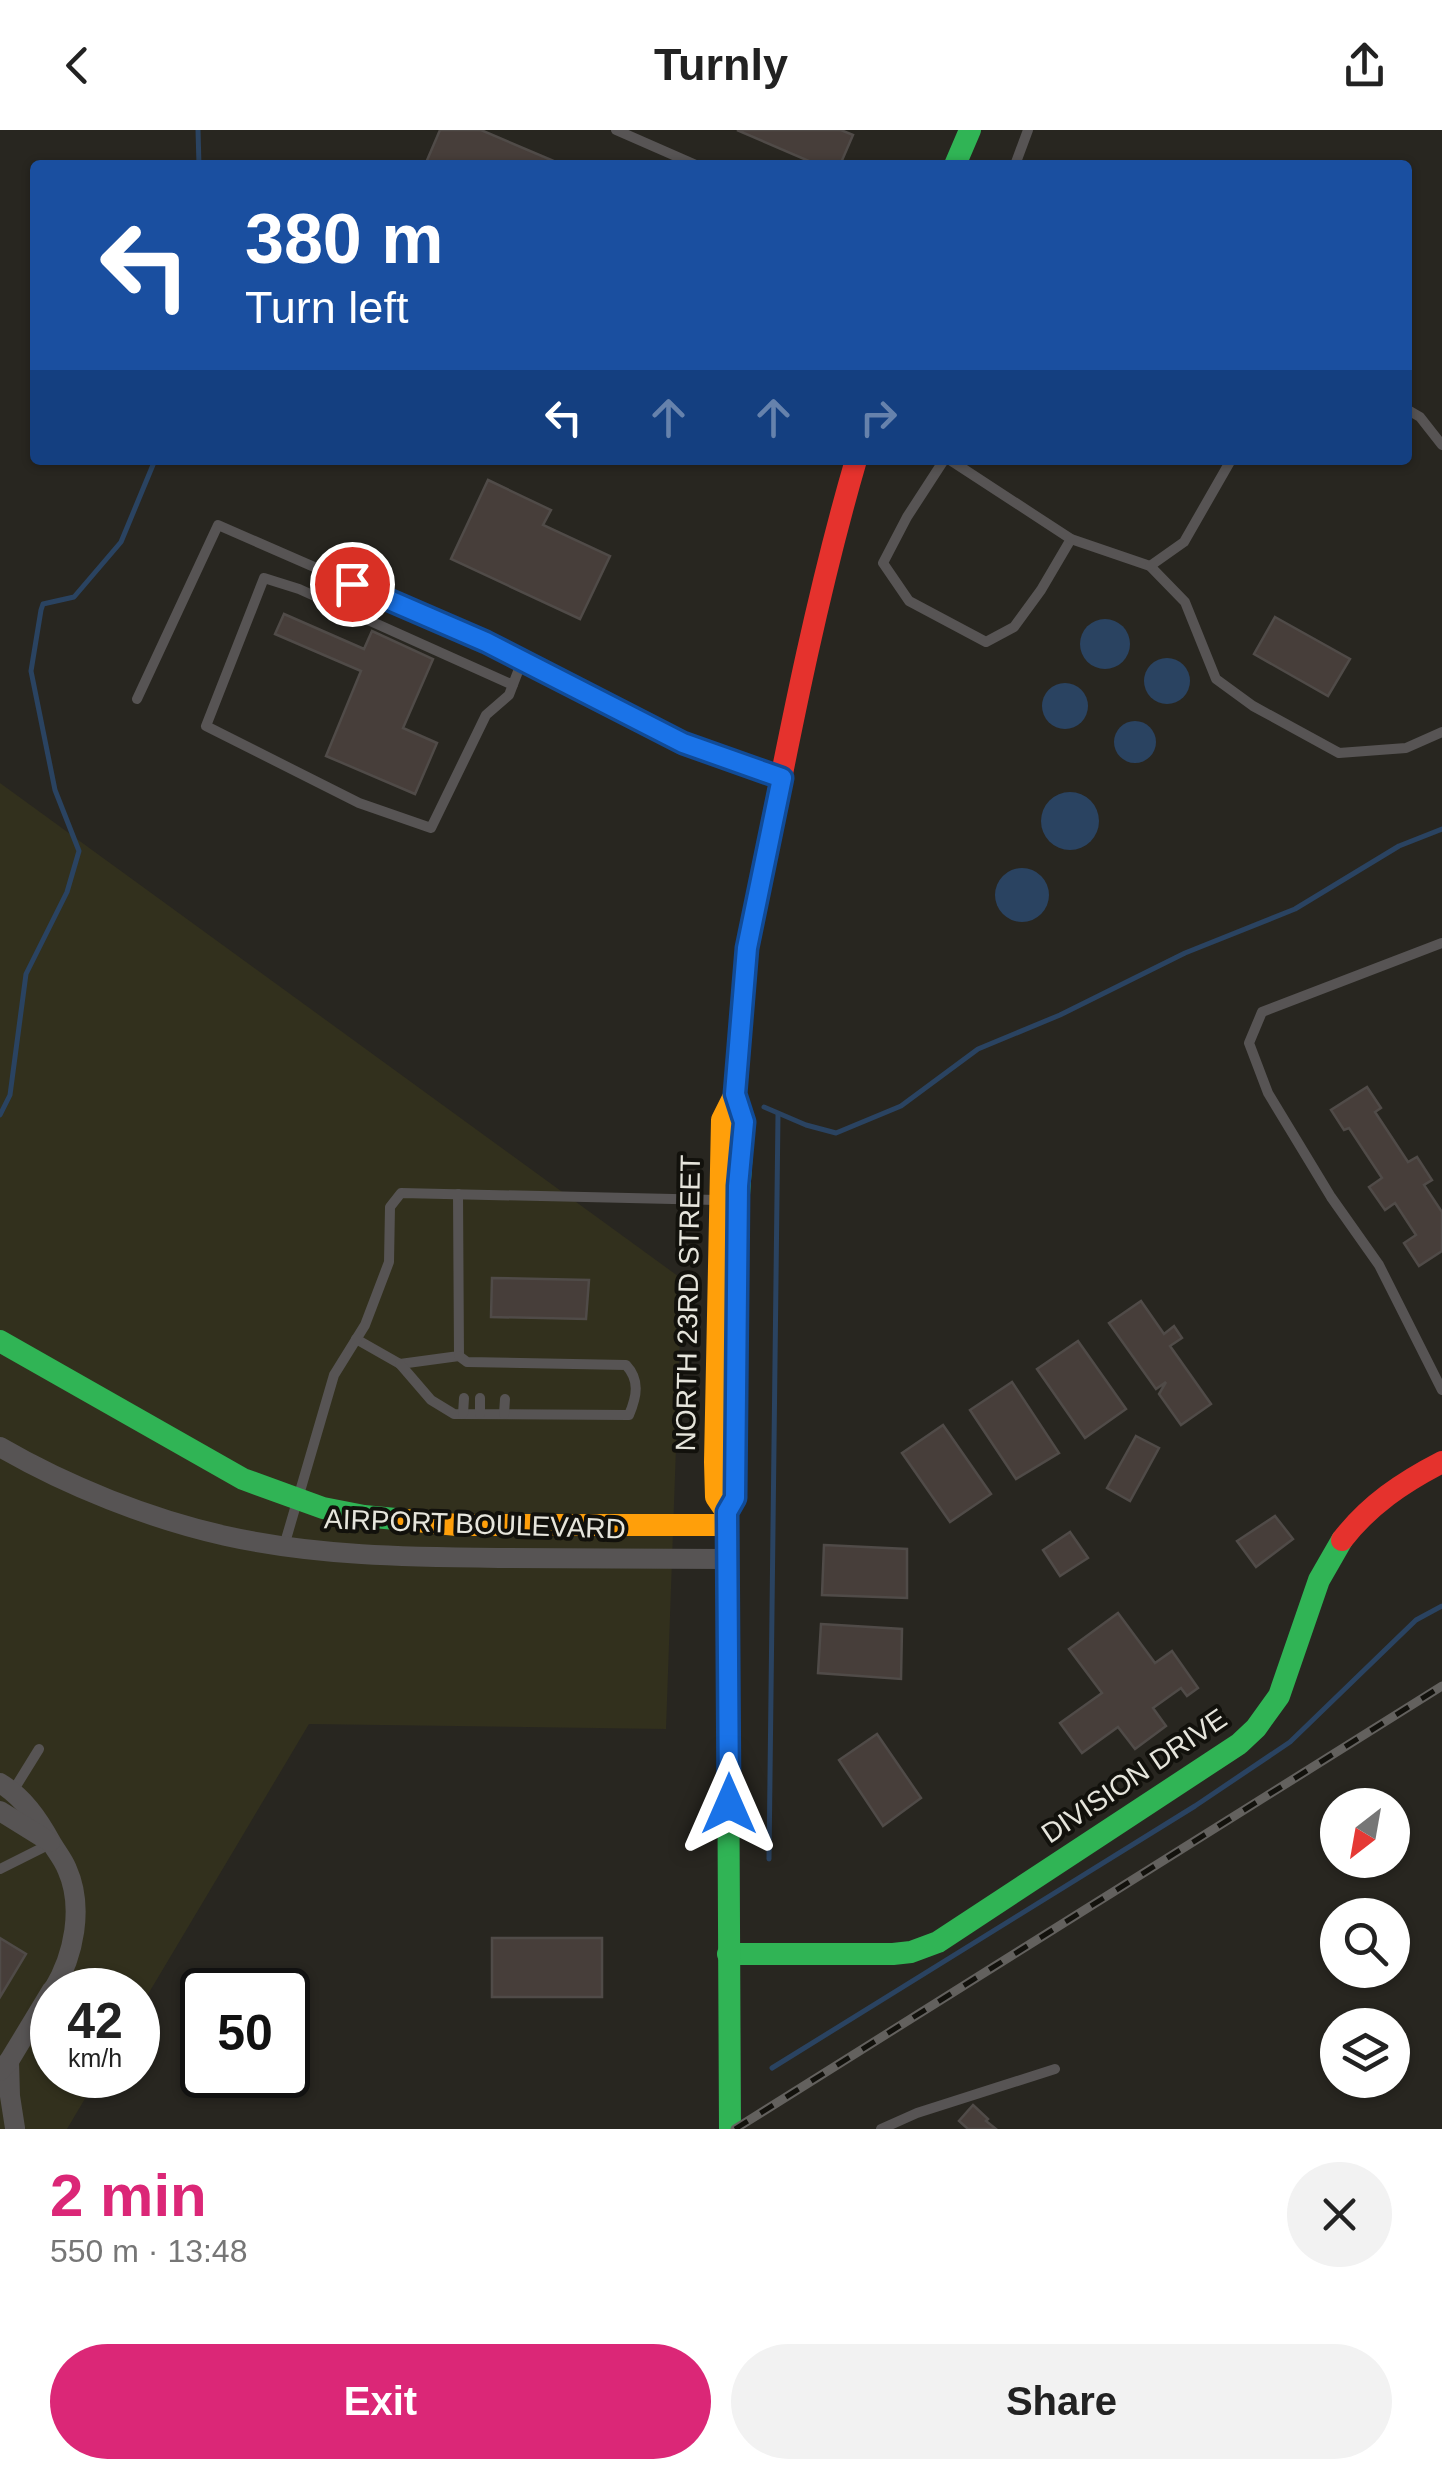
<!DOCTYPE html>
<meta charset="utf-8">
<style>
:root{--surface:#fff;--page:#f2f2f2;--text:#222;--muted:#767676;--accent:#db2777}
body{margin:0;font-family:Arial,sans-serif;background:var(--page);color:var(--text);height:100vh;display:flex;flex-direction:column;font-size:38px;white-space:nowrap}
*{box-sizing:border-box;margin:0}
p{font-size:32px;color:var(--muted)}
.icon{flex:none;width:55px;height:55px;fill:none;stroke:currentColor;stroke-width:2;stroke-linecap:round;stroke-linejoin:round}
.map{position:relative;height:1999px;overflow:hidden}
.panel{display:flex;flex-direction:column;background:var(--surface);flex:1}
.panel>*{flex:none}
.banner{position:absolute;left:30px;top:30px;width:1382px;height:305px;border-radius:10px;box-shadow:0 2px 8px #0004;background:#1a4fa0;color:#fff;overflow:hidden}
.needle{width:65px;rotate:211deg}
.controls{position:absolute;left:1320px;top:1658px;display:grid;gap:20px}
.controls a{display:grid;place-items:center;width:90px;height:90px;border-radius:50%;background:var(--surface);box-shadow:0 2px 8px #0004;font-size:50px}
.speed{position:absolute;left:30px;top:1838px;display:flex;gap:20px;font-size:50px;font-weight:700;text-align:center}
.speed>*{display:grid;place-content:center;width:130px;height:130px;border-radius:50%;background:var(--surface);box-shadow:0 2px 8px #0004;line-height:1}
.speed small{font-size:25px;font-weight:400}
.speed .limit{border:5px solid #111;border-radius:15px;background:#fff;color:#111}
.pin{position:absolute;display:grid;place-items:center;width:85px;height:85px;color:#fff;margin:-42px;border:5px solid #fff;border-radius:50%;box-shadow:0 2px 10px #0007}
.me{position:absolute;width:110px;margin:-55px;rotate:0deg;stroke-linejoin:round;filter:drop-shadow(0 0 8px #0008)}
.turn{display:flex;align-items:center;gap:35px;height:210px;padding:0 50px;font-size:45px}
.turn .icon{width:130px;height:130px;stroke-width:2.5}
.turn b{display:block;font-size:70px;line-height:85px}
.lanes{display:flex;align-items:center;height:95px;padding:0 50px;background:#0003;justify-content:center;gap:50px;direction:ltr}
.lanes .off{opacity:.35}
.round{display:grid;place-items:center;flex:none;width:105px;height:105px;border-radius:52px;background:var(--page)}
.overview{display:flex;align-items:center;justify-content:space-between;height:170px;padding:0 50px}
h1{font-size:60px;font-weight:800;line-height:75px;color:var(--accent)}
.button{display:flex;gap:20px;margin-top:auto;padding:20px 50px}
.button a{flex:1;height:115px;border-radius:60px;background:var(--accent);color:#fff;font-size:40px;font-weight:800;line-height:115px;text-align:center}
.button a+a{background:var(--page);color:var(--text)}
header{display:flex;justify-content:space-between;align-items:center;height:130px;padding:0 50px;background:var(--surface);font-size:45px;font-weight:800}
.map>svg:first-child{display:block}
.built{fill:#32301d}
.water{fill:#2a4361}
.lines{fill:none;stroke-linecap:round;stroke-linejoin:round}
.stream{stroke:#2a4361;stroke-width:5}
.building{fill:#473e3a;stroke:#504b48;stroke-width:2.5}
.lane{stroke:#575454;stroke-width:10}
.street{stroke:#575454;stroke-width:20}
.fast{stroke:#30b455;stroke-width:22}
.slow{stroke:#ff9f0a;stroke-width:22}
.jam{stroke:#e5322d;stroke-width:22}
.rail-casing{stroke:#63615e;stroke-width:9}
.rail{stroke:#12110c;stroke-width:5;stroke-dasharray:15;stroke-linecap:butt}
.route-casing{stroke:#114b97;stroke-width:25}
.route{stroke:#1a73e8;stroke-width:18}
.labels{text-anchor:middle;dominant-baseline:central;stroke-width:8;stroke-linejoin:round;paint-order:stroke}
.street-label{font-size:28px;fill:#e6e5dc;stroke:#12110c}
</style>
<header><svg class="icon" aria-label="back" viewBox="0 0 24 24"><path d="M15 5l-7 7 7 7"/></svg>Turnly<svg class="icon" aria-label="share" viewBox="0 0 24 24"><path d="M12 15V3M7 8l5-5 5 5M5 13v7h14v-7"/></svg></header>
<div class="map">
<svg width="1442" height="1999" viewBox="0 0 1442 1999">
<rect width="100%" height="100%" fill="#282620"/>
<!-- built -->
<path class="built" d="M 0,653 L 682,1149 L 666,1599 L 309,1594 L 138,1881 L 138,1860 L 52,1860 L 52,1945 L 99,1945 L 67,1999 L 0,1999 Z"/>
<!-- water -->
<g class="water">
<circle cx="1105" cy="514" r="25"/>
<circle cx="1167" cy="551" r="23"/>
<circle cx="1065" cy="576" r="23"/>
<circle cx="1135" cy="612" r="21"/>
<circle cx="1070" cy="691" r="29"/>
<circle cx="1022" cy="765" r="27"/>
</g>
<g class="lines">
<!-- stream -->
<g class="stream">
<path d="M 198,0 L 199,35"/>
<path d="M 764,977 L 806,995 L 836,1003 L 901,976 L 978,919 L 1060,885 L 1185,823 L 1295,779 L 1399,716 L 1442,699"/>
<path d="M 0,985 L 10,965 L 26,844 L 67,762 L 79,721 L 55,660 L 31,541 L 41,480 L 43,474 L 74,467 L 121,412 L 155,330"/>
<path d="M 769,1729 L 778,984"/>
<path d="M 772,1938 L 1195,1676 L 1290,1612 L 1416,1490 L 1442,1476"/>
</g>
</g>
<!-- building -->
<g class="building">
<path d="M 440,0 L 481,0 L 563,35 L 425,35 Z"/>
<path d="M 737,0 L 841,0 L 853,5 L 840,35 L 818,35 Z"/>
<path d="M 488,350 L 551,380 L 543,395 L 610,426 L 580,489 L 451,429 Z"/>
<path d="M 284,484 L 364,519 L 372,501 L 433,529 L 403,598 L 437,613 L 415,664 L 326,626 L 361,541 L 275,504 Z"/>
<path d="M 1275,487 L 1350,529 L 1328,566 L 1254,524 Z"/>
<path d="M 1367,957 L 1381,978 L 1375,982 L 1408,1032 L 1417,1027 L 1432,1050 L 1424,1055 L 1442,1082 L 1442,1121 L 1419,1136 L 1404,1113 L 1416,1105 L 1395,1073 L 1385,1080 L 1369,1057 L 1382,1048 L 1349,998 L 1344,1000 L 1331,980 Z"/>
<path d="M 492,1148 L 589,1150 L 586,1189 L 491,1187 Z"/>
<path d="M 1141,1171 L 1164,1204 L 1174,1196 L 1182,1208 L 1170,1216 L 1211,1274 L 1181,1295 L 1159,1264 L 1166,1252 L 1156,1259 L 1109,1193 Z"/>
<path d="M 1078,1211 L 1126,1279 L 1085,1308 L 1037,1239 Z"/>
<path d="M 1012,1252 L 1059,1323 L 1016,1349 L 970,1280 Z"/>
<path d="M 943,1295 L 991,1364 L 950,1392 L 902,1323 Z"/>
<path d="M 1136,1306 L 1159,1318 L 1130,1371 L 1107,1358 Z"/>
<path d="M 1275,1386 L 1293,1409 L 1256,1437 L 1237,1411 Z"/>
<path d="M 1070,1402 L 1088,1428 L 1060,1446 L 1043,1420 Z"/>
<path d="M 824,1415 L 907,1419 L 907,1468 L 822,1465 Z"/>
<path d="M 1118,1483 L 1155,1533 L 1172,1521 L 1198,1558 L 1187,1566 L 1181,1558 L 1153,1578 L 1166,1596 L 1135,1619 L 1118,1597 L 1082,1623 L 1060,1593 L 1102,1563 L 1069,1519 Z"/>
<path d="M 821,1494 L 902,1499 L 901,1549 L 818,1543 Z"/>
<path d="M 877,1604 L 921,1668 L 883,1696 L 839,1630 Z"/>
<path d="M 0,1808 L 26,1824 L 0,1867 Z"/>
<rect x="492" y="1808" width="110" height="59"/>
<path d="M 973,1975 L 988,1989 L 986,1991 L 996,1999 L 968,1999 L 959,1991 Z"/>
</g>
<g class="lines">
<!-- lane -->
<g class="lane">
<path d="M 616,0 L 696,35"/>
<path d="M 1015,35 L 1028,0"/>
<path d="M 1408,280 L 1420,287 L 1442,315"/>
<path d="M 944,330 L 907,387 L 883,433 L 909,471 L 986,512 L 1014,497 L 1041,460 L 1071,409"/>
<path d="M 950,330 L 1071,409 L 1150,436 L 1185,472 L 1216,549 L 1253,576 L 1339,623 L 1406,618 L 1442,602"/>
<path d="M 1150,436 L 1184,412 L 1231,330"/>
<path d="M 513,555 L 299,459 L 264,448 L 206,596 L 359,673 L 431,698 L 486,585 L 509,565 L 522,531"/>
<path d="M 137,569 L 218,395 L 486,512 L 683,613 L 776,646"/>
<path d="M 1442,813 L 1262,882 L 1249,913 L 1268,963 L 1331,1067 L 1379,1135 L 1442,1260"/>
<path d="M 356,1209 L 400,1234 L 459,1226 L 458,1064"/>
<path d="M 400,1234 L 431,1270 L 454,1284 L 629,1285 C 637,1266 640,1250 626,1235 L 467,1232 L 459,1226"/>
<path d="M 463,1284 L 464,1268"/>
<path d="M 480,1284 L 480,1268"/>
<path d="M 504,1284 L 505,1269"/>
<path d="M 284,1416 L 334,1245 L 365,1195 L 389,1132 L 390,1077 L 401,1063 L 717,1070"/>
<path d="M 13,1661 L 39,1619"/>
<path d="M 0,1739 L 52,1713"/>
<path d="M 881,1999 L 917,1983 L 1055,1939"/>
</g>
<!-- street -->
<g class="street">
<path d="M 0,1317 C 67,1356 150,1389 226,1406 C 316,1426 407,1427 499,1428 C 575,1428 651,1429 727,1429"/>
<path d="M 0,1653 C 23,1667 38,1688 51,1712 C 56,1721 63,1729 67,1739 C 84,1777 74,1826 53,1860"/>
<path d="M 0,1681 L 50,1712"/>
<path d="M 9,1931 L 10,1966 L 15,1998"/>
<path d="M 0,1941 L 9,1931 L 52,1860"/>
</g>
<!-- fast -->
<g class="fast">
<path d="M 955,35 L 970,0"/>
<path d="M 735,964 L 744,992 L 738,1079"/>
<path d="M 0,1211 L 243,1349 L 323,1378 L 364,1386 L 406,1390"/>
<path d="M 728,1824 L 893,1824 L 911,1822 L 938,1812 L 1239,1614 L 1256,1598 L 1279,1566 L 1319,1450 L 1342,1410"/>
<path d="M 730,1999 L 727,1383 L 735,1365"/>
</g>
<!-- slow -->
<g class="slow">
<path d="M 727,1383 L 716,1367 L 715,1332 L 722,990 L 735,964 L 748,813"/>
<path d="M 406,1390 L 457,1395 L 727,1395"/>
</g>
<!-- jam -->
<g class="jam">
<path d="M 748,813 C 781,651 810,488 856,330"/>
<path d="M 1342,1410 C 1369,1375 1403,1352 1442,1332"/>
</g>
<defs>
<path id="rail" d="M 735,1999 L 1442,1556"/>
</defs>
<!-- rail casing -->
<use href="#rail" class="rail-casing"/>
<!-- rail -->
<use href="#rail" class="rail"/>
</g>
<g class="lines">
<defs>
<path id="route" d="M 352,454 L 486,512 L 683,613 L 782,648 L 747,818 L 735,964 L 744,992 L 738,1056 L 735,1368 L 727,1382 L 729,1674"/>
</defs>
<!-- route casing -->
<use href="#route" class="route-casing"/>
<!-- route -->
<use href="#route" class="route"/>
</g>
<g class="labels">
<!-- street labels -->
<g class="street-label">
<text transform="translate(688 1173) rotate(-89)">NORTH 23RD STREET</text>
<text transform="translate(475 1394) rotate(2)">AIRPORT BOULEVARD</text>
<text transform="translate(1134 1646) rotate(-34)">DIVISION DRIVE</text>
</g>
</g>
</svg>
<div class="controls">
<a><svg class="needle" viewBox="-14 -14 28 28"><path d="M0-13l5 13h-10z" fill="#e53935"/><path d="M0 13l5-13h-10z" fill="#767676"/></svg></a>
<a><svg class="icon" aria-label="search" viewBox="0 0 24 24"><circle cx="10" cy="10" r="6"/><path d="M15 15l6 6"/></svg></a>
<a><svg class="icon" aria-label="layers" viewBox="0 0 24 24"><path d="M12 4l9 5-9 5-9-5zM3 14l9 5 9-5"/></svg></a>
</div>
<div class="speed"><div>42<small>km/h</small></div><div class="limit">50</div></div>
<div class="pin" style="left:352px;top:454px;background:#d93025"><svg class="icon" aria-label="arrive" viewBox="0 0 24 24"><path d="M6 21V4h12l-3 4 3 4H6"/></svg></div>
<svg class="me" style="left:729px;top:1674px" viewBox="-20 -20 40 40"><path d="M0-17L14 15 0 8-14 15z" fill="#1a73e8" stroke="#fff" stroke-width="4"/></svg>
<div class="banner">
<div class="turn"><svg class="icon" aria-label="left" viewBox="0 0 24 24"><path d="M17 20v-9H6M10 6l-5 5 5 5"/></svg><div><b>380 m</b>Turn left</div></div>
<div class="lanes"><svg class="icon" aria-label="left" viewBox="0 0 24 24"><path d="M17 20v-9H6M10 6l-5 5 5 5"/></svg><svg class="icon off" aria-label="ahead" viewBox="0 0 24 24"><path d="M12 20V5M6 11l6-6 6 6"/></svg><svg class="icon off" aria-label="ahead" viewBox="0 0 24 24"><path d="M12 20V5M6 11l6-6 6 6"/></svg><svg class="icon off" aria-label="right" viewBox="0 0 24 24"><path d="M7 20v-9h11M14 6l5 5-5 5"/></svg></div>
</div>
</div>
<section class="panel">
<div class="overview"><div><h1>2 min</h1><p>550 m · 13:48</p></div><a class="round"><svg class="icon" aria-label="close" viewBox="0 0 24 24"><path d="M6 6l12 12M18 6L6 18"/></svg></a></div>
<div class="button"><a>Exit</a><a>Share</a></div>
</section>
